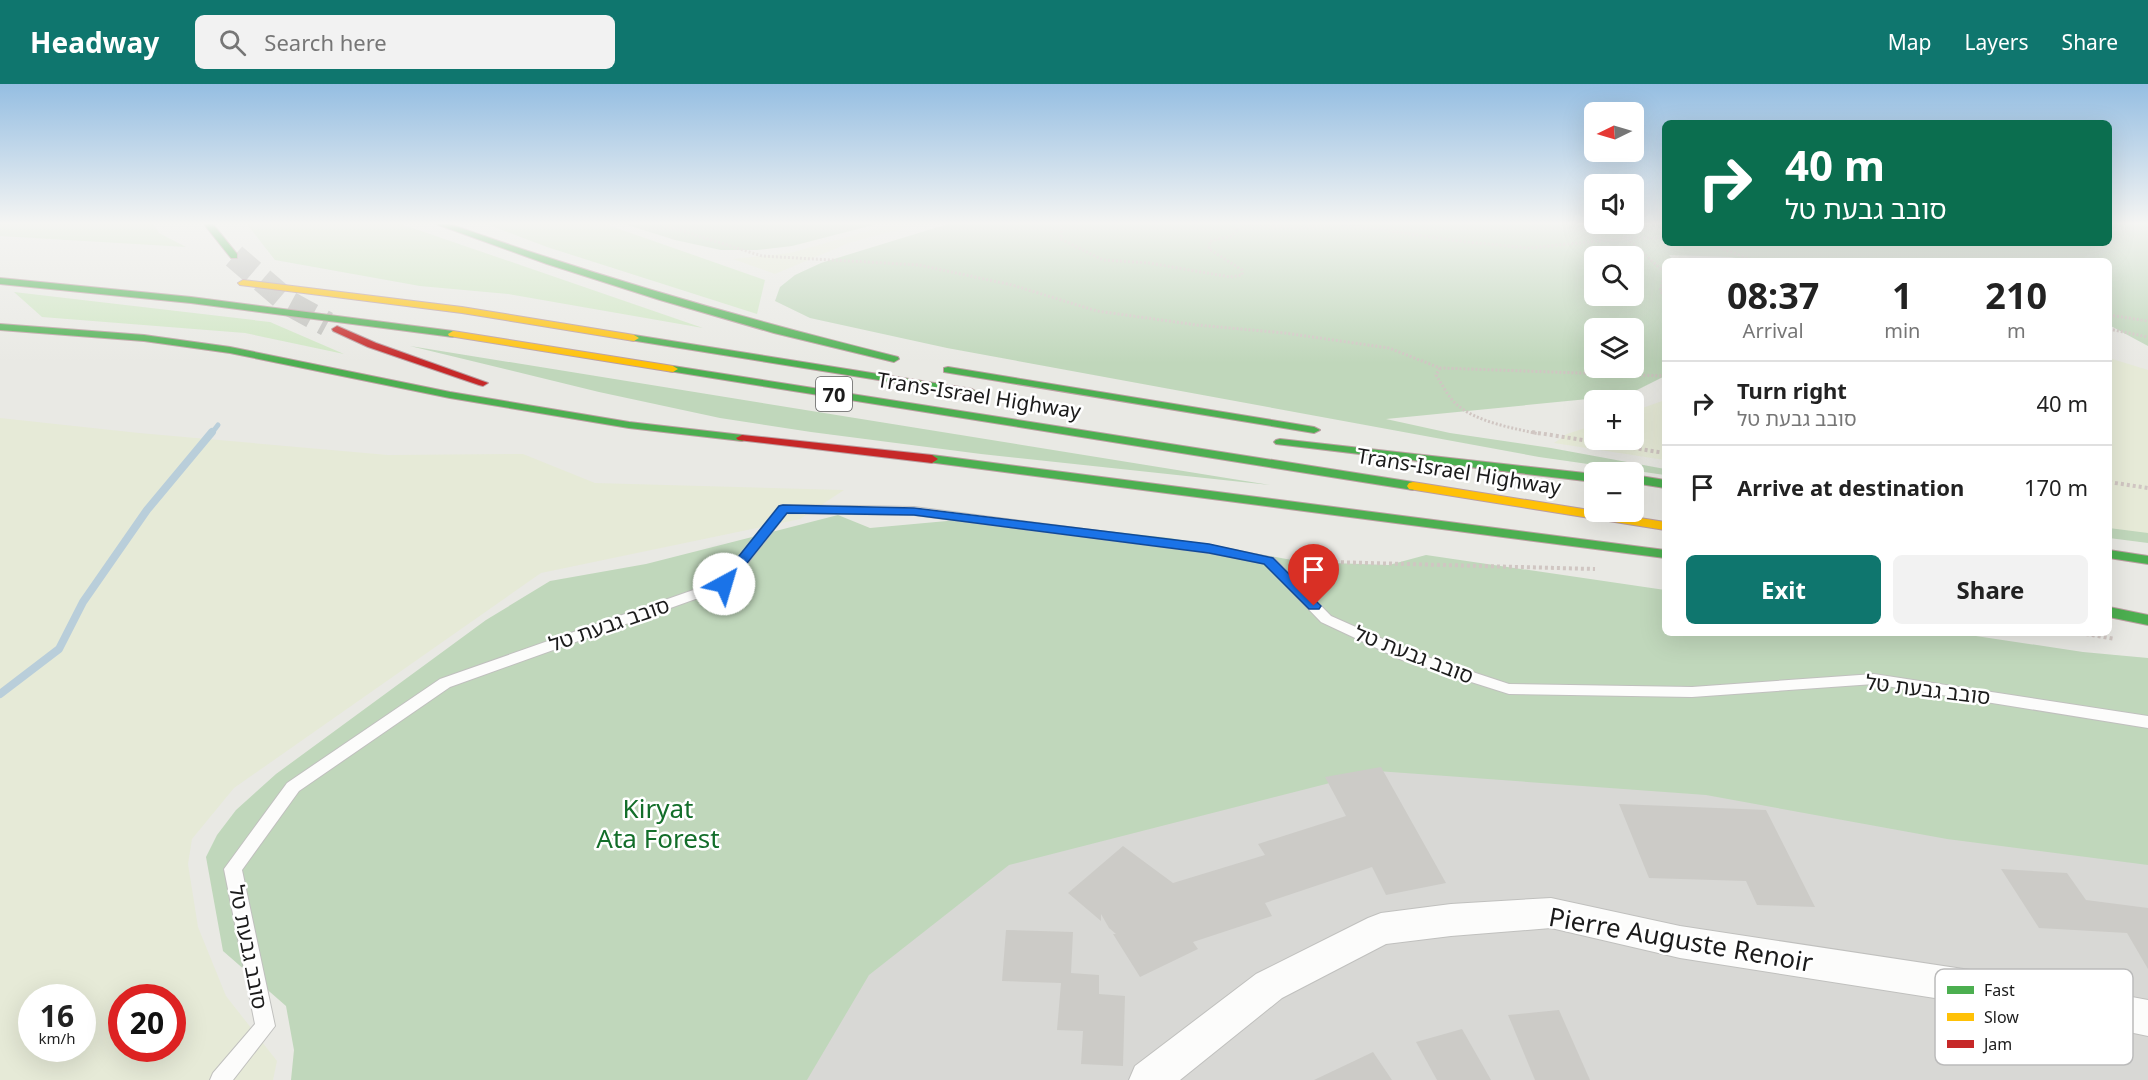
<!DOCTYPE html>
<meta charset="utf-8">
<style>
:root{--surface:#fff;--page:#f2f2f2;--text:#222;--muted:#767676;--line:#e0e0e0;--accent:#0f766e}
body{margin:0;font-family:"Noto Sans","Noto Sans Hebrew",sans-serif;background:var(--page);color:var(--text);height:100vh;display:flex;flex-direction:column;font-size:22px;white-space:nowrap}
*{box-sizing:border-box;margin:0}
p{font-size:20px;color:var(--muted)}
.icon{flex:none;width:33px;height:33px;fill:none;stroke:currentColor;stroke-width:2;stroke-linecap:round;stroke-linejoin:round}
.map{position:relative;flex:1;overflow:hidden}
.sheet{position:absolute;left:1662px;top:174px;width:450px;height:378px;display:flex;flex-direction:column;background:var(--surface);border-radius:9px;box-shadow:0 6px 24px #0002}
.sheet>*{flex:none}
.banner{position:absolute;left:1662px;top:36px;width:450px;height:126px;border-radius:9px;box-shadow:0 6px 24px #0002;background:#0b6e4f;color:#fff;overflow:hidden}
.needle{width:39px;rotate:265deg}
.buttons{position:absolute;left:1584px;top:18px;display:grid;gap:12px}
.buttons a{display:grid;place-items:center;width:60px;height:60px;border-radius:9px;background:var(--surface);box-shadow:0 6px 24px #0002;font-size:30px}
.speed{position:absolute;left:18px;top:900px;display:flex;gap:12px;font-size:30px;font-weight:700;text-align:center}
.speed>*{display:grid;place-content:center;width:78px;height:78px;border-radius:50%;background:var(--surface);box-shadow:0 6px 24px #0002;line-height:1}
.speed small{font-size:15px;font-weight:400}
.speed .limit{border:9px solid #d22;background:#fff;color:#111}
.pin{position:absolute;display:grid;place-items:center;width:51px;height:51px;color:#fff;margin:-62px -26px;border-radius:50% 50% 50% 0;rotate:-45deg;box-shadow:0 0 6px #0007}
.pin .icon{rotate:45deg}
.me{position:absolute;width:66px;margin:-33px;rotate:39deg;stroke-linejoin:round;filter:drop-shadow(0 0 4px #0008)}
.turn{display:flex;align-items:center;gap:21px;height:126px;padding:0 24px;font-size:27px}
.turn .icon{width:78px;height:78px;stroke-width:2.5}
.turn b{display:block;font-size:42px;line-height:51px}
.eta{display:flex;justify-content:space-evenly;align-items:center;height:102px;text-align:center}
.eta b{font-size:36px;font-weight:700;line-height:42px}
.primary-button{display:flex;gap:12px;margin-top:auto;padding:12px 24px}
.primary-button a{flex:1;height:69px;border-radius:9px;background:var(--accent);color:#fff;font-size:24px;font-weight:700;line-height:69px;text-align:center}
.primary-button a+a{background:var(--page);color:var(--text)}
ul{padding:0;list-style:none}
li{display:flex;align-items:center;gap:18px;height:84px;padding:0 24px;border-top:2px solid var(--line)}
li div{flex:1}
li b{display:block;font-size:22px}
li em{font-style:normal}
header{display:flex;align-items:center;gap:36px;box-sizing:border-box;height:84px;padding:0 30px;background:var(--accent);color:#fff}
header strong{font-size:28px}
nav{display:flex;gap:33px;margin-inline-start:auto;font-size:21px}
.search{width:420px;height:54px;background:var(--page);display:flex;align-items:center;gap:15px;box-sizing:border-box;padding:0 21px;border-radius:9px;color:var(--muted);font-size:22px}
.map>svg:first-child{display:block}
.residential{fill:#d8d8d5}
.farmland{fill:#e6ead7;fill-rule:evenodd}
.grass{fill:#d0e6c4}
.forest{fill:#c0d7bb;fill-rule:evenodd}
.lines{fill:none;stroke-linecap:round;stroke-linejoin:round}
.stream-far1{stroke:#b9ceda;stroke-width:5}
.stream{stroke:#b9ceda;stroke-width:8}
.building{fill:#cccbc7}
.highway-tunnel{stroke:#c0c0bc;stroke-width:25;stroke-dasharray:25 12;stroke-linecap:butt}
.lane-casing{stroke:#c0c0be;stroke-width:2}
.street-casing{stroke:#c0c0be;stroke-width:2}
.fast-casing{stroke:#bb9ea1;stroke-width:2}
.slow-casing{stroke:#bb9ea1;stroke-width:2}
.jam-casing{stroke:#bb9ea1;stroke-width:2}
.path-far1{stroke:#d0c6c2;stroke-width:3;stroke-dasharray:2 2;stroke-linecap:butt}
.path{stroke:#d0c6c2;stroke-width:4;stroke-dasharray:3 3;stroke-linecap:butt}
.lane{fill:#fcfcfb;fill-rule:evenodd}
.street{fill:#fcfcfb;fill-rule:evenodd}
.fast{fill:#4caf50;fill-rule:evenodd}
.slow{fill:#ffc107;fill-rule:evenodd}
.jam{fill:#c62828;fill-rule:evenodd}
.route{fill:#1a73e8;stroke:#114b97;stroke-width:1.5}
.labels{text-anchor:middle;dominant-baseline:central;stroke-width:5;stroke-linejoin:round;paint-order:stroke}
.shield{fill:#fff;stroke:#5f5f5f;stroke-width:1.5}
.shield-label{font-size:20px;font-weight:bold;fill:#1b1b1b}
.street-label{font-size:21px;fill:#1b1b1b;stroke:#fff}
.near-park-label{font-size:26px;fill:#136e2a;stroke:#fff}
.near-street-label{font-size:26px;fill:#1b1b1b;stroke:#fff}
.key{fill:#fff;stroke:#bbb;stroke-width:1.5}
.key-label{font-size:16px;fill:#1b1b1b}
</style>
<header>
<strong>Headway</strong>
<div class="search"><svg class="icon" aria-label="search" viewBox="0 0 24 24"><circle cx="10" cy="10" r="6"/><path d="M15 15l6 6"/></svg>Search here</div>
<nav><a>Map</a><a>Layers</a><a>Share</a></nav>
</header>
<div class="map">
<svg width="2148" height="996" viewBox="0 0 2148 996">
<rect width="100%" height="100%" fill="#e9e9e4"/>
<!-- residential -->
<path class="residential" d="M 1507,659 L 2148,753 L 2148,996 L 746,996 L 951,731 Z"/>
<!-- farmland -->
<g class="farmland">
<path d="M 897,139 L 924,139 L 849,159 L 775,190 L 733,175 L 790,169 Z"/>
<path d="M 2109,274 L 2148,286 L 2148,450 L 2109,444 Z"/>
<path d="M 1665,316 L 1665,376 L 1554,359 L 1567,350 L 1594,341 L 1594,356 L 1634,356 L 1634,327 Z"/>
<path d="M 0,334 L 139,349 L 388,371 L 523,370 L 595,399 L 844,406 L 800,435 L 541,489 L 234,704 L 192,755 L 188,780 L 198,843 L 226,912 L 277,977 L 273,996 L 0,996 ZM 32,914 L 82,914 L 82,964 L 32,964 ZM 122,914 L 172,914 L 172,964 L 122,964 Z"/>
</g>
<!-- grass -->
<g class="grass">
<path d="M 0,139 L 153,139 L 159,149 L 186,163 L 0,152 Z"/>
<path d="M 246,139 L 398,139 L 703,244 L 508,210 L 420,202 L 275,176 Z"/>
<path d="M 484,139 L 602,139 L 765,196 L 757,230 L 547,163 Z"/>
<path d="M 14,208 L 270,238 L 344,270 L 245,249 L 42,233 Z"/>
</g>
<!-- forest -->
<g class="forest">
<path d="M 621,139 L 881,139 L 792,162 L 757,166 L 721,166 L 675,156 Z"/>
<path d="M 951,139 L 1665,139 L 1665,159 L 2109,159 L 2109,139 L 2148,139 L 2148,262 L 2109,241 L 2109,177 L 1755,177 L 1730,173 L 1669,171 L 1674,177 L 1665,177 L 1665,292 L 1637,306 L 1598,314 L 1386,335 L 1450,349 L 1551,364 L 1665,385 L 1665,391 L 1539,373 L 947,264 L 810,234 L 775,217 L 780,203 L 795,191 L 821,179 ZM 1594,172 L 1634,172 L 1634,212 L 1594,212 ZM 1594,244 L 1634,244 L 1634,284 L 1594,284 Z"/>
<path d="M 410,262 L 1270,401 L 981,370 L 811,348 L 720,334 L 599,308 Z"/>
<path d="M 838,431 L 870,444 L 969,435 L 1108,447 L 1170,454 L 1303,478 L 1389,481 L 1426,471 L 1665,506 L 1665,549 L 1956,549 L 2083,568 L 2148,574 L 2148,781 L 1947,755 L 1706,711 L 1377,687 L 1009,781 L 869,891 L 807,996 L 291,996 L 294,966 L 286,922 L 223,867 L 206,773 L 217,751 L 236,726 L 276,690 L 486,536 L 550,497 L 646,480 Z"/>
<path d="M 2109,444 L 2148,449 L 2148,459 L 2109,454 Z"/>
</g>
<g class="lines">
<!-- stream-far1 -->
<path class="stream-far1" d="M 211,350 L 218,341"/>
<!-- stream -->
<path class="stream" d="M 0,610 L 59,565 L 83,518 L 147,426 L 212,348"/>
</g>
<!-- building -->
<g class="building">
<path d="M 1381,683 L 1446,799 L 1386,811 L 1372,783 L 1265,819 L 1272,832 L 1193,858 L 1198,865 L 1140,893 L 1113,850 L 1116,850 L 1109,844 L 1101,830 L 1101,837 L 1068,809 L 1123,762 L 1173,799 L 1265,771 L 1258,760 L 1346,732 L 1325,693 Z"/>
<path d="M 1619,720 L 1766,726 L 1815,823 L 1757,821 L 1746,797 L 1649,794 Z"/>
<path d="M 2001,785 L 2067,789 L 2086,816 L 2148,824 L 2148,885 L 2127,849 L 2039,844 Z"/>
<path d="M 1006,846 L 1073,848 L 1071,889 L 1099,891 L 1099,910 L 1125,912 L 1123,982 L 1081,980 L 1083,947 L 1057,946 L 1061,899 L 1002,897 Z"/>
<path d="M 1559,926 L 1590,996 L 1535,996 L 1508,931 Z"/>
<path d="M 1462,945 L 1491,996 L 1437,996 L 1416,958 Z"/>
<path d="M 1373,968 L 1392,996 L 1314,996 Z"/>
</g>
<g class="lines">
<!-- highway-tunnel -->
<path class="highway-tunnel" d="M 234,172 L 290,220 L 327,240"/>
<defs>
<path id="lane" d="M 783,421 L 914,423 L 1209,461 L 1274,474 L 1331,532 L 1412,568 L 1509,600 L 1692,603 L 1874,590 L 2148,632 L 2148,644 L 1874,600 L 1692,613 L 1509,610 L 1402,576 L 1321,538 L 1265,480 L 1209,469 L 914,431 L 787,429 L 729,503 L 450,603 L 299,707 L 242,786 L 275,942 L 233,996 L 210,996 L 213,989 L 255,940 L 224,785 L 287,699 L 440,595 L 719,497 L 779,422 Z"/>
<path id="street" d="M 1551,814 L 1680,842 L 2062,900 L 2148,916 L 2148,952 L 2062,934 L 1680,874 L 1551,844 L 1451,852 L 1386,860 L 1282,914 L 1180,996 L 1129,996 L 1135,982 L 1256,890 L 1368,834 L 1381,829 L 1451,820 Z"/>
<g id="fast">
<path d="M 203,139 L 212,139 L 237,170 L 237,174 L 231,174 Z"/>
<path d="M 433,139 L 447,139 C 595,192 745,235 898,273 L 899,275 L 894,278 L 774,249 L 660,216 L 547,180 Z"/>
<path d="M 0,194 L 191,213 L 453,247 L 458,250 L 453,253 L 191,219 L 0,200 Z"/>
<path d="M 0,240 L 144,251 L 230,263 L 450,308 L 629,338 L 742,351 L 748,354 L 742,357 L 629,344 L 450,314 L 230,269 L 144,257 L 0,246 Z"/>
<path d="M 634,251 L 972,305 L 977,308 L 972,311 L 630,256 L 629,254 Z"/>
<path d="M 673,282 L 1413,398 L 1419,402 L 1413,406 L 669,287 L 668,285 Z"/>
<path d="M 948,283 L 1314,343 L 1320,346 L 1314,349 L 944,288 L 944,284 Z"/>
<path d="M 1280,355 L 1594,390 L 1594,398 L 1276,360 L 1274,358 L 1276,356 Z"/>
<path d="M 932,371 L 1665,466 L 1665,474 L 928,378 L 926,375 L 928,372 Z"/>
<path d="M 1634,391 L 1665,396 L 1665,404 L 1634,399 Z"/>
<path d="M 2109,466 L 2148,472 L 2148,480 L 2109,474 Z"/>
<path d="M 2109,523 L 2148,531 L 2148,541 L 2109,533 Z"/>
</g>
<g id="slow">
<path d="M 243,196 L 462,223 L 634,251 L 639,254 L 634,257 L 462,229 L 240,201 L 238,199 Z"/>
<path d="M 453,247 L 673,282 L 678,285 L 673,288 L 449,252 L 448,250 Z"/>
<path d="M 1413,398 L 1665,438 L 1665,446 L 1409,405 L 1407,402 L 1409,399 Z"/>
</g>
<g id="jam">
<path d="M 337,242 L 376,259 L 488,299 L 483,302 L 479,301 L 368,263 L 333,247 L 332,245 Z"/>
<path d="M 742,351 L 932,371 L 938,375 L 932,379 L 738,356 L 736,354 Z"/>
</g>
</defs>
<!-- lane casing -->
<use href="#lane" class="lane-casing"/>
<!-- street casing -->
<use href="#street" class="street-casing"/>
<!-- fast casing -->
<use href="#fast" class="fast-casing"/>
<!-- slow casing -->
<use href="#slow" class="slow-casing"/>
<!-- jam casing -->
<use href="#jam" class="jam-casing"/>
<!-- path-far1 -->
<g class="path-far1">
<path d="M 657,139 L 762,172 L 919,181 L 1012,201 L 1097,227 L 1197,241 L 1285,249 L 1389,264 L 1440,284 L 1665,292"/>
<path d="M 1062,139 L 1061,155 L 1103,176 L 1149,179 L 1230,193 L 1242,191 L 1242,186 L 1209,165 L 1210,157 L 1232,152 L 1242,140 L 1300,144 L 1342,140"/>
<path d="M 1341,140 L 1466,158 L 1529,164 L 1628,154 L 1665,154"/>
<path d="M 1621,140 L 1625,152 L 1665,189"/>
<path d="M 1708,159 L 1754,177"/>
<path d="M 1665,189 L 1660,207 L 1665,212"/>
<path d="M 2109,231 L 2148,237"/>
<path d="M 2109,245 L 2148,253"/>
<path d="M 1440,284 L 1436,291 C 1442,300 1447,311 1455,319 C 1475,338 1513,344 1539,350"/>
</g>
<!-- path -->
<g class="path">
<path d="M 1532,348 L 1665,369"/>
<path d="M 2109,398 L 2148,404"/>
<path d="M 1293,477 L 1595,485"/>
<path d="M 2080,549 L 2115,555"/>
</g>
<!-- lane -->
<use href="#lane" class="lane"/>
<!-- street -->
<use href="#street" class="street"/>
<!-- fast -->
<use href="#fast" class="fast"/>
<!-- slow -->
<use href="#slow" class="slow"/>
<!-- jam -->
<use href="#jam" class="jam"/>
</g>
<!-- sky -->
<linearGradient id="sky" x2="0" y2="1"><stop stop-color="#95bee2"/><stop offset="0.5" stop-color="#f5f5f3"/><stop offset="1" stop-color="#f5f5f3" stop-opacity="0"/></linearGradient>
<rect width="2148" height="279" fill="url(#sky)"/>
<!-- route -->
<path class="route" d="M 783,421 L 914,424 L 1209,460 L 1273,474 L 1321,522 L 1319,525 L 1309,525 L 1264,480 L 1209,469 L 914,431 L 787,429 L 728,503 L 719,503 L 717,500 L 719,497 L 779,422 Z"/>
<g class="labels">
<!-- shield labels -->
<rect class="shield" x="816" y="293" width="36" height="34" rx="4.5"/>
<g class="shield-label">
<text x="834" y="310">70</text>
</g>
<!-- street labels -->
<g class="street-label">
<text transform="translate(979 311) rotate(9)">Trans-Israel Highway</text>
<text transform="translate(1459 387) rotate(9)">Trans-Israel Highway</text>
<text transform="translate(609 540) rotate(-19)">סובב גבעת טל</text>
<text transform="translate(1414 570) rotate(21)">סובב גבעת טל</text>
<text transform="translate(1928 605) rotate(7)">סובב גבעת טל</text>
<text transform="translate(249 863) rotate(79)">סובב גבעת טל</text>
</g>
<!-- near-park labels -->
<g class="near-park-label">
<text x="658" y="724">Kiryat<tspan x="658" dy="30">Ata Forest</tspan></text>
</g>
<!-- near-street labels -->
<g class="near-street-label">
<text transform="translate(1681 855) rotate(10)">Pierre Auguste Renoir</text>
</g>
</g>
<!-- legend -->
<rect x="1935" y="885" width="198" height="96" rx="9" class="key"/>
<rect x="1947" y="902" width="27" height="8" fill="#4caf50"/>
<rect x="1947" y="929" width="27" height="8" fill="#ffc107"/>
<rect x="1947" y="956" width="27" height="8" fill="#c62828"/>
<g class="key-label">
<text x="1984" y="912">Fast</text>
<text x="1984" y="939">Slow</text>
<text x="1984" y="966">Jam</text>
</g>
</svg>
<div class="buttons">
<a><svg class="needle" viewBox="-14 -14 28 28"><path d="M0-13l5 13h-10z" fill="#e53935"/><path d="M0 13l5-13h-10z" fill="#767676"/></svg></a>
<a><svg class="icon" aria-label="sound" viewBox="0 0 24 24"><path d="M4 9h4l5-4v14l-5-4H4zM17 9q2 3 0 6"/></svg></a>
<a><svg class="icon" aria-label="search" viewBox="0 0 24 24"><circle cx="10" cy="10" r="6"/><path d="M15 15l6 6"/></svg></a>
<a><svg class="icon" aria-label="layers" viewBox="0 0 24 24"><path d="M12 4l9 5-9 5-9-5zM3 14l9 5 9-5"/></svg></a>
<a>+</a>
<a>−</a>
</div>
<div class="speed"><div>16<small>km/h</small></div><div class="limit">20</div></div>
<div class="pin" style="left:1314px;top:522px;background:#d93025"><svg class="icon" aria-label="arrive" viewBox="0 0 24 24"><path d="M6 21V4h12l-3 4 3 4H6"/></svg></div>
<svg class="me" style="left:724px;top:500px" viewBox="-20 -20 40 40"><circle r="19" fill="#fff"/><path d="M0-13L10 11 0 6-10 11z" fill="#1a73e8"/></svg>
<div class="banner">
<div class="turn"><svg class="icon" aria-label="right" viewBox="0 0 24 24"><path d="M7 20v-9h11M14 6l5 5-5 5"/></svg><div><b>40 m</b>סובב גבעת טל</div></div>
</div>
<section class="sheet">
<div class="eta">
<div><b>08:37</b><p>Arrival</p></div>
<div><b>1</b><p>min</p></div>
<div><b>210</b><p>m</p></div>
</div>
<ul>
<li><svg class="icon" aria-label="right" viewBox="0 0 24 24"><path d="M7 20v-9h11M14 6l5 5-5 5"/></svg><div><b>Turn right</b><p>סובב גבעת טל</p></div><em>40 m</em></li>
<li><svg class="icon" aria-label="arrive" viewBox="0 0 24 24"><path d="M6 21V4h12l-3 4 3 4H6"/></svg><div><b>Arrive at destination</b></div><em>170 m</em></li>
</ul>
<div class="primary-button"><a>Exit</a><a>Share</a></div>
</section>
</div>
